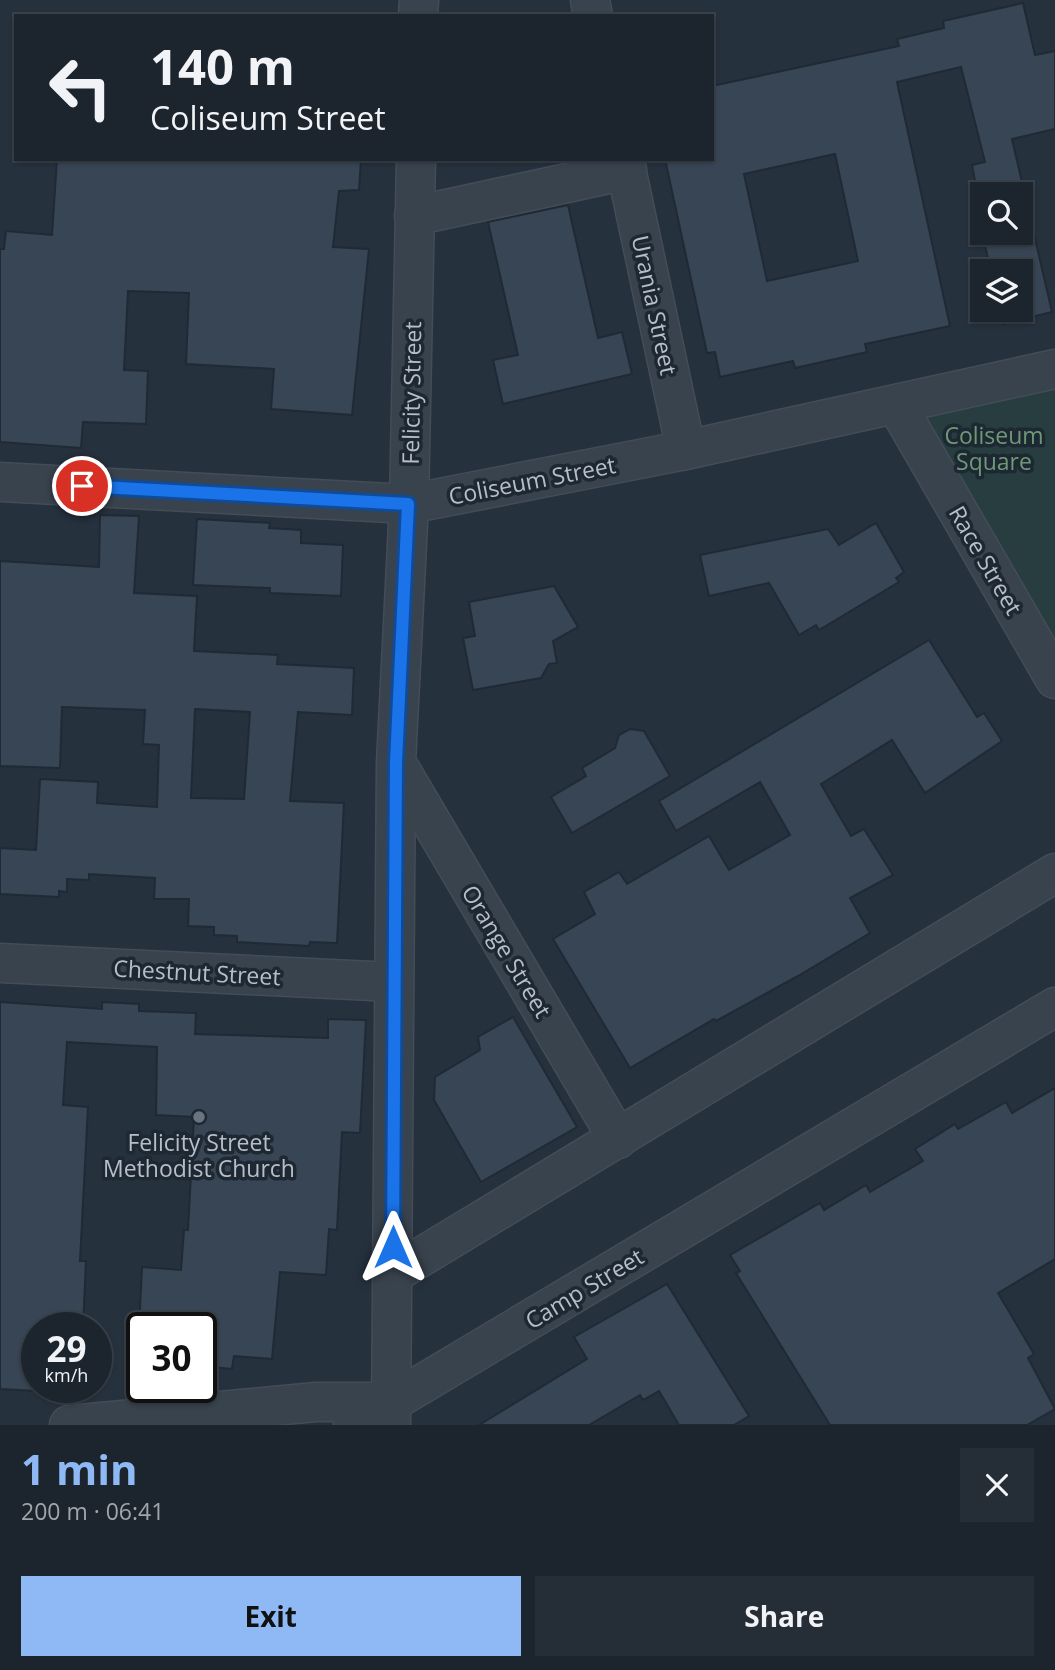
<!DOCTYPE html>
<meta charset="utf-8">
<style>
:root{--surface:#1c252e;--page:#252d36;--text:#f1f3f6;--muted:#a0a5aa;--line:#3a424a;--accent:#8fb9f4}
body{margin:0;font-family:"Open Sans",sans-serif;background:var(--page);color:var(--text);height:100vh;display:flex;flex-direction:column;font-size:26px;white-space:nowrap}
*{box-sizing:border-box;margin:0}
p{font-size:23px;color:var(--muted)}
.icon{flex:none;width:38px;height:38px;fill:none;stroke:currentColor;stroke-width:2;stroke-linecap:round;stroke-linejoin:round}
.map{position:relative;height:1425px;overflow:hidden}
.sheet{display:flex;flex-direction:column;background:var(--surface);flex:1}
.sheet>*{flex:none}
.hud{position:absolute;left:14px;top:14px;width:700px;height:147px;border-radius:0px;box-shadow:0 2px 5px #0004,0 0 0 2px var(--line);background:#1c252e;color:var(--text);overflow:hidden}
.buttons{position:absolute;left:970px;top:182px;display:grid;gap:14px}
.buttons a{display:grid;place-items:center;width:63px;height:63px;border-radius:0px;background:var(--surface);box-shadow:0 2px 5px #0004,0 0 0 2px var(--line);font-size:35px}
.speed{position:absolute;left:21px;top:1312px;display:flex;gap:14px;font-size:35px;font-weight:700;text-align:center}
.speed>*{display:grid;place-content:center;width:91px;height:91px;border-radius:50%;background:var(--surface);box-shadow:0 2px 5px #0004,0 0 0 2px var(--line);line-height:1}
.speed small{font-size:18px;font-weight:400}
.speed .limit{border:4px solid #111;border-radius:10px;background:#fff;color:#111}
.pin{position:absolute;display:grid;place-items:center;width:60px;height:60px;color:#fff;margin:-30px;border:4px solid #fff;border-radius:50%;box-shadow:0 2px 7px #0007}
.me{position:absolute;width:77px;margin:-38px;rotate:0deg;stroke-linejoin:round;filter:drop-shadow(0 0 5px #0008)}
.turn{display:flex;align-items:center;gap:24px;height:147px;padding:0 21px;font-size:32px}
.turn .icon{width:91px;height:91px;stroke-width:2.5}
.turn b{display:block;font-size:49px;line-height:60px}
.round{display:grid;place-items:center;flex:none;width:74px;height:74px;border-radius:0px;background:var(--page)}
.head{display:flex;align-items:center;justify-content:space-between;height:119px;padding:0 21px}
h1{font-size:42px;font-weight:700;line-height:52px;color:var(--accent)}
.button{display:flex;gap:14px;margin-top:auto;padding:14px 21px}
.button a{flex:1;height:80px;border-radius:0px;background:var(--accent);color:#111;font-size:28px;font-weight:700;line-height:80px;text-align:center}
.button a+a{background:var(--page);color:var(--text)}
.map>svg:first-child{display:block}
.green{fill:#283d3f}
.building{fill:#384554;stroke:#202a35;stroke-width:2;fill-rule:evenodd}
.lines{fill:none;stroke-linecap:round;stroke-linejoin:round}
.minor-casing{stroke:#434c57;stroke-width:41}
.minor{stroke:#39434e;stroke-width:38}
.route-casing{stroke:#114b97;stroke-width:18}
.route{stroke:#1a73e8;stroke-width:12}
.worship-dot{fill:#6b7280;stroke:#1e2833;stroke-width:2.5}
.labels{text-anchor:middle;dominant-baseline:central;stroke-width:7;stroke-linejoin:round;paint-order:stroke}
.street-label{font-size:23px;fill:#b6bec9;stroke:#1e2833}
.park-label{font-size:23px;fill:#6e9976;stroke:#1e2833}
.poi-label{font-size:23px;fill:#b6bec9;stroke:#1e2833}
</style>
<div class="map">
<svg width="1055" height="1425" viewBox="0 0 1055 1425">
<rect width="100%" height="100%" fill="#26313e"/>
<!-- green -->
<path class="green" d="M 1055,369 L 1055,679 L 896,404 Z"/>
<!-- building -->
<g class="building">
<path d="M 1023,3 L 1035,55 L 1055,51 L 1055,129 L 1012,139 L 1052,312 L 1003,324 L 1000,310 L 1020,310 L 1020,271 L 991,271 L 982,233 L 1020,233 L 1020,194 L 982,194 L 982,231 L 970,182 L 975,181 L 972,165 L 985,162 L 961,67 L 897,82 L 950,326 L 865,344 L 867,352 L 795,368 L 793,361 L 720,377 L 715,352 L 707,353 L 665,159 L 712,159 L 712,86 L 899,46 L 897,39 L 944,28 L 943,21 ZM 835,154 L 858,261 L 767,281 L 744,174 Z"/>
<path d="M 57,159 L 361,159 L 359,190 L 339,191 L 333,247 L 369,249 L 352,415 L 271,409 L 274,369 L 186,364 L 189,293 L 128,291 L 124,370 L 148,371 L 146,424 L 83,422 L 81,448 L 0,442 L 0,249 L 4,249 L 6,231 L 52,235 Z"/>
<path d="M 568,205 L 598,338 L 622,332 L 632,374 L 503,404 L 493,360 L 518,355 L 488,222 Z"/>
<path d="M 100,515 L 139,516 L 134,593 L 197,596 L 194,651 L 278,655 L 277,664 L 354,668 L 352,715 L 298,712 L 290,801 L 344,803 L 337,943 L 310,942 L 309,946 L 237,942 L 237,936 L 214,935 L 214,927 L 188,926 L 189,899 L 154,899 L 155,878 L 89,874 L 89,880 L 67,879 L 67,892 L 59,891 L 59,897 L 0,894 L 0,848 L 36,850 L 40,779 L 98,782 L 97,803 L 157,807 L 159,745 L 143,744 L 145,710 L 62,707 L 60,768 L 0,766 L 0,561 L 99,567 ZM 195,709 L 250,712 L 244,799 L 191,798 Z"/>
<path d="M 197,519 L 270,523 L 269,528 L 301,530 L 301,543 L 343,545 L 341,596 L 270,593 L 270,588 L 193,585 Z"/>
<path d="M 876,523 L 904,572 L 896,578 L 899,582 L 819,630 L 816,625 L 799,635 L 769,583 L 709,596 L 700,555 L 828,529 L 839,545 Z"/>
<path d="M 554,586 L 578,627 L 553,641 L 557,663 L 549,664 L 541,678 L 473,690 L 463,638 L 475,636 L 469,602 Z"/>
<path d="M 929,640 L 977,717 L 984,713 L 1002,741 L 925,793 L 892,740 L 821,784 L 851,836 L 864,829 L 893,875 L 850,898 L 870,933 L 798,976 L 716,1021 L 714,1019 L 630,1068 L 553,939 L 595,914 L 584,892 L 619,872 L 627,884 L 709,836 L 729,870 L 790,835 L 760,782 L 676,831 L 659,801 Z"/>
<path d="M 630,729 L 644,731 L 670,776 L 572,833 L 551,797 L 586,776 L 582,768 L 615,748 L 619,735 Z"/>
<path d="M 0,1002 L 102,1009 L 102,1002 L 139,1004 L 139,1011 L 196,1013 L 195,1034 L 328,1038 L 328,1019 L 366,1020 L 360,1133 L 342,1132 L 337,1230 L 329,1229 L 326,1275 L 280,1272 L 272,1359 L 234,1356 L 232,1369 L 201,1366 L 201,1328 L 139,1328 L 142,1267 L 181,1270 L 184,1230 L 188,1230 L 194,1117 L 156,1115 L 157,1047 L 67,1042 L 63,1105 L 88,1107 L 80,1261 L 86,1261 L 83,1328 L 37,1328 L 37,1391 L 0,1389 Z"/>
<path d="M 513,1017 L 577,1127 L 481,1182 L 434,1100 L 435,1077 L 480,1050 L 478,1037 Z"/>
<path d="M 1055,1088 L 1055,1259 L 998,1293 L 1034,1354 L 1028,1358 L 1055,1409 L 1027,1425 L 830,1425 L 736,1273 L 740,1271 L 730,1255 L 820,1203 L 824,1210 L 866,1185 L 870,1192 L 923,1161 L 915,1149 L 955,1124 L 958,1129 L 1006,1102 L 1012,1113 Z"/>
<path d="M 667,1284 L 749,1416 L 734,1425 L 679,1425 L 659,1391 L 643,1400 L 640,1395 L 589,1425 L 479,1425 L 587,1359 L 574,1337 Z"/>
</g>
<g class="lines">
<defs>
<g id="minor">
<path d="M 590,0 L 593,16"/>
<path d="M 418,16 L 419,0"/>
<path d="M 624,159 L 686,450"/>
<path d="M 414,216 L 627,170"/>
<path d="M 896,404 L 1055,679"/>
<path d="M 0,482 L 409,504 L 686,450 L 1055,369"/>
<path d="M 397,764 L 618,1139"/>
<path d="M 0,963 L 393,982"/>
<path d="M 393,1274 L 1055,873"/>
<path d="M 69,1425 L 316,1402 L 391,1402"/>
<path d="M 353,1425 L 1055,1007"/>
<path d="M 391,1425 L 396,763 L 409,504 L 416,159"/>
</g>
</defs>
<!-- minor casing -->
<use href="#minor" class="minor-casing"/>
<!-- minor -->
<use href="#minor" class="minor"/>
</g>
<g class="lines">
<defs>
<path id="route" d="M 82,486 L 408,504 L 396,763 L 393,1247"/>
</defs>
<!-- route casing -->
<use href="#route" class="route-casing"/>
<!-- route -->
<use href="#route" class="route"/>
</g>
<!-- markers -->
<circle class="worship-dot" cx="199" cy="1117" r="7"/>
<g class="labels">
<!-- street labels -->
<g class="street-label">
<text transform="translate(655 305) rotate(78)">Urania Street</text>
<text transform="translate(411 393) rotate(-89)">Felicity Street</text>
<text transform="translate(532 480) rotate(-11)">Coliseum Street</text>
<text transform="translate(986 560) rotate(60)">Race Street</text>
<text transform="translate(507 951) rotate(59)">Orange Street</text>
<text transform="translate(197 972) rotate(3)">Chestnut Street</text>
<text transform="translate(584 1288) rotate(-31)">Camp Street</text>
</g>
<!-- park labels -->
<g class="park-label">
<text x="994" y="435">Coliseum<tspan x="994" dy="26">Square</tspan></text>
</g>
<!-- poi labels -->
<g class="poi-label">
<text x="199" y="1142">Felicity Street<tspan x="199" dy="26">Methodist Church</tspan></text>
</g>
</g>
</svg>
<div class="buttons">
<a><svg class="icon" aria-label="search" viewBox="0 0 24 24"><circle cx="10" cy="10" r="6"/><path d="M15 15l6 6"/></svg></a>
<a><svg class="icon" aria-label="layers" viewBox="0 0 24 24"><path d="M12 4l9 5-9 5-9-5zM3 14l9 5 9-5"/></svg></a>
</div>
<div class="speed"><div>29<small>km/h</small></div><div class="limit">30</div></div>
<div class="pin" style="left:82px;top:486px;background:#d93025"><svg class="icon" aria-label="arrive" viewBox="0 0 24 24"><path d="M6 21V4h12l-3 4 3 4H6"/></svg></div>
<svg class="me" style="left:393px;top:1247px" viewBox="-20 -20 40 40"><path d="M0-17L14 15 0 8-14 15z" fill="#1a73e8" stroke="#fff" stroke-width="4"/></svg>
<div class="hud">
<div class="turn"><svg class="icon" aria-label="left" viewBox="0 0 24 24"><path d="M17 20v-9H6M10 6l-5 5 5 5"/></svg><div><b>140 m</b>Coliseum Street</div></div>
</div>
</div>
<section class="sheet">
<div class="head"><div><h1>1 min</h1><p>200 m · 06:41</p></div><a class="round"><svg class="icon" aria-label="close" viewBox="0 0 24 24"><path d="M6 6l12 12M18 6L6 18"/></svg></a></div>
<div class="button"><a>Exit</a><a>Share</a></div>
</section>
